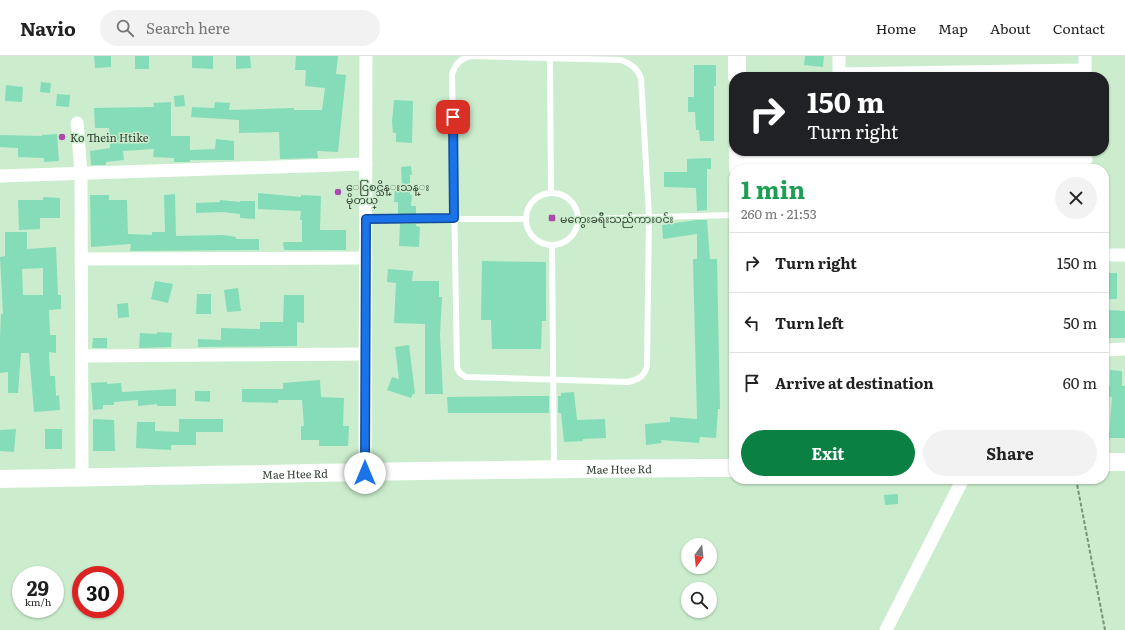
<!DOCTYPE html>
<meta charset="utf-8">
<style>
:root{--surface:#fff;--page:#f2f2f2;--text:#222;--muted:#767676;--line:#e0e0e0;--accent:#0b8043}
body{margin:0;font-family:Literata,"Noto Sans Myanmar",serif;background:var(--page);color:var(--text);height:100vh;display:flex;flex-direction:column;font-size:15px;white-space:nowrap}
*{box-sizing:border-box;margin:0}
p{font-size:13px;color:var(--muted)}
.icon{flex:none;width:22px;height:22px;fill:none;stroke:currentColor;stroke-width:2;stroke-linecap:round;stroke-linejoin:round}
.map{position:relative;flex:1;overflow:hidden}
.details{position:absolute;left:729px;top:108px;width:380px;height:320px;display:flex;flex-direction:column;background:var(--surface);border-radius:16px;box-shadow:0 1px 3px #0004}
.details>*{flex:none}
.hud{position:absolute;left:729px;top:16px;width:380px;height:84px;border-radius:16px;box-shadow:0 1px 3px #0004;background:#202124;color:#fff;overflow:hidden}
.needle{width:26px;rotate:195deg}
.controls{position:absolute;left:681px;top:482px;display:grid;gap:8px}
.controls a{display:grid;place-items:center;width:36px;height:36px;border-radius:50%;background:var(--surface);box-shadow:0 1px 3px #0004;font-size:20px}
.speed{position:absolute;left:12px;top:510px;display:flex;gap:8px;font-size:20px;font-weight:700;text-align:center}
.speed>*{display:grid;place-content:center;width:52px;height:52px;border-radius:50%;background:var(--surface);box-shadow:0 1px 3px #0004;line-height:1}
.speed small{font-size:10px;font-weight:400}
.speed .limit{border:6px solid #d22;background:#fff;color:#111}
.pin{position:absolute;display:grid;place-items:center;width:34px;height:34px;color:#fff;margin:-17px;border-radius:8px;box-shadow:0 2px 6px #0006}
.me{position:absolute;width:44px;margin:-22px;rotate:0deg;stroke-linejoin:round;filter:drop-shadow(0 0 3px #0008)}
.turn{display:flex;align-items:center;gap:14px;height:84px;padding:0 12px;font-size:18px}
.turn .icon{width:52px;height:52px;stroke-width:2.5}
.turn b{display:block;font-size:28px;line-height:34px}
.round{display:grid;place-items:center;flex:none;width:42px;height:42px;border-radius:21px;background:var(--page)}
.head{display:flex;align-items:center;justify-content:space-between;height:68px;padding:0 12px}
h1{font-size:24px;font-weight:700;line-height:30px;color:#1e9e55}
.action{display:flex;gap:8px;margin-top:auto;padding:8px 12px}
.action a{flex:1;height:46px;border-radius:24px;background:var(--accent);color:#fff;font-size:16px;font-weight:700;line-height:46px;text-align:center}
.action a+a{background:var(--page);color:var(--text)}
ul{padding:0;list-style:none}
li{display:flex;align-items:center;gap:12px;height:60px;padding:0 12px;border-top:1px solid var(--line)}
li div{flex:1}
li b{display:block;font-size:15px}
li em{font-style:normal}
header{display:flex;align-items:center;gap:24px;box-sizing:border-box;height:56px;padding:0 20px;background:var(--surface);border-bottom:1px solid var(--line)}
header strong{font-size:19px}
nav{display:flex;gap:22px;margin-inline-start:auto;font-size:14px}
.search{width:280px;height:36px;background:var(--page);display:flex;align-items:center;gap:10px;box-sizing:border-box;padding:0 14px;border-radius:22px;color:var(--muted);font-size:15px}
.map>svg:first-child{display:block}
.building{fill:#85dcb9;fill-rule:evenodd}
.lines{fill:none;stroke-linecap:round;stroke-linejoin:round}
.path{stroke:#7a917c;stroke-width:2;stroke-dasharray:4 2;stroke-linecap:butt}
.lane{stroke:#fff;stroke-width:6}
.street{stroke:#fff;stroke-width:13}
.secondary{stroke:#fff;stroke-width:18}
.route-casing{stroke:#114b97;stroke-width:10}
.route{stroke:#1a73e8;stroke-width:7}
.poi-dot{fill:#ac48ae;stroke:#cbedcd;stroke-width:1.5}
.labels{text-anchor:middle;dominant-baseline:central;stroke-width:3;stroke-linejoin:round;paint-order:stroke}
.poi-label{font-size:11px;fill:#323f33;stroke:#cbedcd;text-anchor:start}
.street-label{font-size:11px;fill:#323f33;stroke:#cbedcd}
</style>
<header>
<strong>Navio</strong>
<div class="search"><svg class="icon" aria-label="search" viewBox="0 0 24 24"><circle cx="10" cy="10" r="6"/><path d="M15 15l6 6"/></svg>Search here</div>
<nav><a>Home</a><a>Map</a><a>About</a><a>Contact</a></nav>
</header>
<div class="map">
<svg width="1125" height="574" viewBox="0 0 1125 574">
<rect width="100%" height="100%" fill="#cbedcd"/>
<!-- building -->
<g class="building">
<path d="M 94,0 L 111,0 L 111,11 L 95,12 Z"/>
<rect x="135" y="0" width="14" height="13"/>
<path d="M 192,0 L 213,0 L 213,13 L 192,12 Z"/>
<path d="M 236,0 L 250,0 L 251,12 L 236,13 Z"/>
<path d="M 296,0 L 338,0 L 336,18 L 346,19 L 338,96 L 317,95 L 318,102 L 280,103 L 279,76 L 239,77 L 239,64 L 191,61 L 192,51 L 214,52 L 215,46 L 230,47 L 229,54 L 294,52 L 294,54 L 322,54 L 325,32 L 305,30 L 306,14 L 295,14 Z"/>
<path d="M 805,0 L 824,0 L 823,11 L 804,9 Z"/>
<path d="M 694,9 L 716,9 L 716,30 L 714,30 L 714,85 L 700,85 L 699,74 L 696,74 L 695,56 L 688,56 L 688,41 L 694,41 Z"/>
<path d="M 41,26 L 51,27 L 50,37 L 40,36 Z"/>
<path d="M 6,29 L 23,31 L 22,46 L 5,45 Z"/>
<path d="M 57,38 L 70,39 L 69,51 L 56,50 Z"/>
<path d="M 184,39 L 185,50 L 175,51 L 174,40 Z"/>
<path d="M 394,44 L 413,45 L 412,87 L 396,86 L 396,77 L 393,77 L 392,66 Z"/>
<path d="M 171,46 L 171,80 L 190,80 L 190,94 L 215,93 L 216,83 L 234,85 L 234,104 L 190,104 L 190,106 L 174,106 L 174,102 L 153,101 L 154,93 L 123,95 L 124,104 L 106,106 L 106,109 L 91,109 L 90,95 L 110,92 L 109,72 L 95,72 L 94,52 L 154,51 L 153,47 Z"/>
<path d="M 57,78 L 59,105 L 44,106 L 44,102 L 18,101 L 18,92 L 0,91 L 0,79 L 42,80 L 42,79 Z"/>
<path d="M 711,102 L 711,113 L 707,113 L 707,154 L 697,155 L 696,132 L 664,131 L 664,116 L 687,116 L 687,103 Z"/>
<path d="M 411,110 L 412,119 L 410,119 L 410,139 L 412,139 L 411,150 L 416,150 L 416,158 L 398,158 L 398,146 L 394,146 L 395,129 L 402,130 L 401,111 Z"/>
<path d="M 258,137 L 301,141 L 301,139 L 321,140 L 320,174 L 346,174 L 346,194 L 284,194 L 283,186 L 302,186 L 302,164 L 300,164 L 301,155 L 258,153 Z"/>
<path d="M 175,138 L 176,180 L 223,179 L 236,181 L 236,183 L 259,183 L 259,194 L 130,195 L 131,188 L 91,191 L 90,139 L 109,139 L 109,144 L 127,144 L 128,178 L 152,179 L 152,176 L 165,176 L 164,139 Z"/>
<path d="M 43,141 L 60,142 L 60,162 L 40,162 L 40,173 L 19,174 L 18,144 L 43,144 Z"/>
<path d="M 220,144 L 240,146 L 240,145 L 255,145 L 255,163 L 240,162 L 240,158 L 222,156 L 196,157 L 196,147 L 220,146 Z"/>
<path d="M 696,164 L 707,164 L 710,203 L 717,203 L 720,353 L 718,353 L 716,382 L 700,381 L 699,387 L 661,384 L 662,387 L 646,389 L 645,368 L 670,366 L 670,361 L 697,363 L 693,203 L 697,203 L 697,178 L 663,183 L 662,169 Z"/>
<path d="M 400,168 L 416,168 L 416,170 L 420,171 L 419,191 L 399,190 Z"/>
<path d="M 5,176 L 27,176 L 27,193 L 56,191 L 58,239 L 61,239 L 61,253 L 49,254 L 50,279 L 56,279 L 56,297 L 49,296 L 50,320 L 55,320 L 56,340 L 59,339 L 60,354 L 34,356 L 29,297 L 21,297 L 18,337 L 8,337 L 8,316 L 0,317 L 0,280 L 1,258 L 3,258 L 0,201 L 5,200 ZM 43,212 L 43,239 L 23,239 L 22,213 Z"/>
<path d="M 482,205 L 546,206 L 546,265 L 542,265 L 541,293 L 492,293 L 491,264 L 481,264 Z"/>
<path d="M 388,213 L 413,215 L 412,225 L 439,225 L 439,241 L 442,241 L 440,279 L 443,338 L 425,338 L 425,268 L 394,267 L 396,227 L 387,226 Z"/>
<path d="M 1106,217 L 1117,217 L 1117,243 L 1105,243 Z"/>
<path d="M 155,225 L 173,228 L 168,247 L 151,243 Z"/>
<path d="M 238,232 L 241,255 L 227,256 L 224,234 Z"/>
<path d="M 197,238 L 211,238 L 211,258 L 196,258 Z"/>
<path d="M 284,239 L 304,239 L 304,267 L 297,266 L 297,290 L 198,291 L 198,283 L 221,284 L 221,272 L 260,273 L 260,266 L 283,266 Z"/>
<path d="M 128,247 L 129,261 L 118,262 L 117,248 Z"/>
<path d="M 1109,254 L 1125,255 L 1125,282 L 1109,282 Z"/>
<path d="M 157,276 L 172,277 L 171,291 L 139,292 L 140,277 L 157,278 Z"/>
<path d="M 93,282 L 107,282 L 107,292 L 92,292 Z"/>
<path d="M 409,289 L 415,338 L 413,338 L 411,342 L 387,334 L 392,321 L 399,323 L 395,291 Z"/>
<path d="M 1110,314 L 1122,315 L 1122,330 L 1125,330 L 1125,382 L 1109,382 L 1112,341 L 1104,341 L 1104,330 L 1110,330 Z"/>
<path d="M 320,324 L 321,341 L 344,342 L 343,370 L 349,370 L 348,390 L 319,390 L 319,384 L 301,384 L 301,370 L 304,370 L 302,344 L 278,344 L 278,347 L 242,346 L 242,333 L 283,333 L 283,327 Z"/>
<path d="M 107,326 L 107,328 L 121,327 L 122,336 L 176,333 L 176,350 L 157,350 L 157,348 L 138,350 L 138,344 L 114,346 L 114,349 L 103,349 L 103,353 L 93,354 L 91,327 Z"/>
<path d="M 195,335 L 210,335 L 210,346 L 195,345 Z"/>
<path d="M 574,336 L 577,364 L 605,363 L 606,382 L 583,383 L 583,385 L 564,386 L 561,357 L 558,357 L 558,340 L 561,340 L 561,337 Z"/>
<path d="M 521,340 L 549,340 L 549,357 L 448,357 L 447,341 Z"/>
<path d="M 93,363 L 114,364 L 115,395 L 93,395 Z"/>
<path d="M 179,363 L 223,363 L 223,376 L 196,376 L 196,389 L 171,389 L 171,394 L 136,392 L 137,366 L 155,366 L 155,375 L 179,376 Z"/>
<path d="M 16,373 L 14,396 L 0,395 L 0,374 Z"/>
<rect x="45" y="373" width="17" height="20"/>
<path d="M 898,438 L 898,448 L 885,449 L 884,439 Z"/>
</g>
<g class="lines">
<!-- path -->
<path class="path" d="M 1076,423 L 1105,574"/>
<!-- lane -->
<g class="lane">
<path d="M 471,0 L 621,4 C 631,8 637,12 641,22 L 649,160 L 647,310 C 644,321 639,323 628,326 L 466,321 L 460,317 L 457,312 L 452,18 C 456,7 460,3 471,0 Z"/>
<path d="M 550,0 L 551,137"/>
<circle cx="552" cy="163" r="26"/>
<path d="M 366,163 L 526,163"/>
<path d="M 578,163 L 734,159"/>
<path d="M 552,189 L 554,412"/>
</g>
<!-- street -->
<g class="street">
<path d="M 1085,0 L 1085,21"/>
<path d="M 839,18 L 1085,14"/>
<path d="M 839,21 L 839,0"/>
<path d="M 77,67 L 81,117 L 82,421"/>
<path d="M 840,95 L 841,113"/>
<path d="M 738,106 L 1086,104"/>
<path d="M 0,120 L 366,108"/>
<path d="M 1104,199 L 1125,199"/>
<path d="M 81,203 L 366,202"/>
<path d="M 1104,294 L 1125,293"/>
<path d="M 82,300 L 365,298"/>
<path d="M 365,417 L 366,0"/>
<path d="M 886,574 L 963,423"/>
</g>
<!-- secondary -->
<g class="secondary">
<path d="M 737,0 L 737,21"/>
<path d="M 738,95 L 738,113"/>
<path d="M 1104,406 L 1125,406"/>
<path id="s1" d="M 0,423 C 245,419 489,412 734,412"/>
</g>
</g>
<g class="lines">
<defs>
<path id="route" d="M 365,417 L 366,163 L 454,162 L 453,61"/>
</defs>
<!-- route casing -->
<use href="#route" class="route-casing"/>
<!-- route -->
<use href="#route" class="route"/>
</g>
<!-- markers -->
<g class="poi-dot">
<circle cx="62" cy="81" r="4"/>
<circle cx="338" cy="136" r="4"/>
<rect x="548" y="158" width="8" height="8" rx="2"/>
</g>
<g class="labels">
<!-- poi labels -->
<g class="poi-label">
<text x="70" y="81">Ko Thein Htike</text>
<text x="346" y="130">ေငြစင္သိန္းသန္း<tspan x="346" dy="13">မိုတယ္</tspan></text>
<text x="560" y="162">မကွေးခရီးသည်ကားဝင်း</text>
</g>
<!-- street labels -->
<g class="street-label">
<text stroke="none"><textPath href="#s1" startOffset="619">Mae Htee Rd</textPath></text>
<text stroke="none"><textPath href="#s1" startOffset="295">Mae Htee Rd</textPath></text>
</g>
</g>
</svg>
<div class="controls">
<a><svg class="needle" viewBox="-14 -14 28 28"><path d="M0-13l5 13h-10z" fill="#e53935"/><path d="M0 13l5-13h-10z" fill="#767676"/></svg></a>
<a><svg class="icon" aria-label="search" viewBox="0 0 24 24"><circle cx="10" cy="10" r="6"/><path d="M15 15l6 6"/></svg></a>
</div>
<div class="speed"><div>29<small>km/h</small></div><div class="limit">30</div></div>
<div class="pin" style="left:453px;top:61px;background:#d93025"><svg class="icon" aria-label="arrive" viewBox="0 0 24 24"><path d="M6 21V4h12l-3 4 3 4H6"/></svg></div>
<svg class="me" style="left:365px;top:417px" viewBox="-20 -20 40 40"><circle r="19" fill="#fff"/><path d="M0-13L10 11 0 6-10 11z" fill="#1a73e8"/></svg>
<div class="hud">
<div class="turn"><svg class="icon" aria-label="right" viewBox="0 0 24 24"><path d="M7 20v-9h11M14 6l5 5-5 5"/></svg><div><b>150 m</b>Turn right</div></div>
</div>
<section class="details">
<div class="head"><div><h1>1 min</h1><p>260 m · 21:53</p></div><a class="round"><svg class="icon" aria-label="close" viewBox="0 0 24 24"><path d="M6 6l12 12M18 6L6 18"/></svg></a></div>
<ul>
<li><svg class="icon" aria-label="right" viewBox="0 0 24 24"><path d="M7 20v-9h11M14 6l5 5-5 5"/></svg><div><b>Turn right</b></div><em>150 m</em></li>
<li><svg class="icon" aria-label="left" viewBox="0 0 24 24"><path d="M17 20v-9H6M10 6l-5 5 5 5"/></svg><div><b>Turn left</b></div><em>50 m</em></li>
<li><svg class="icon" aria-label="arrive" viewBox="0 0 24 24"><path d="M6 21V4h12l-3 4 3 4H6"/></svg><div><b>Arrive at destination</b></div><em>60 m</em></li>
</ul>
<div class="action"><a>Exit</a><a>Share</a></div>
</section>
</div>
